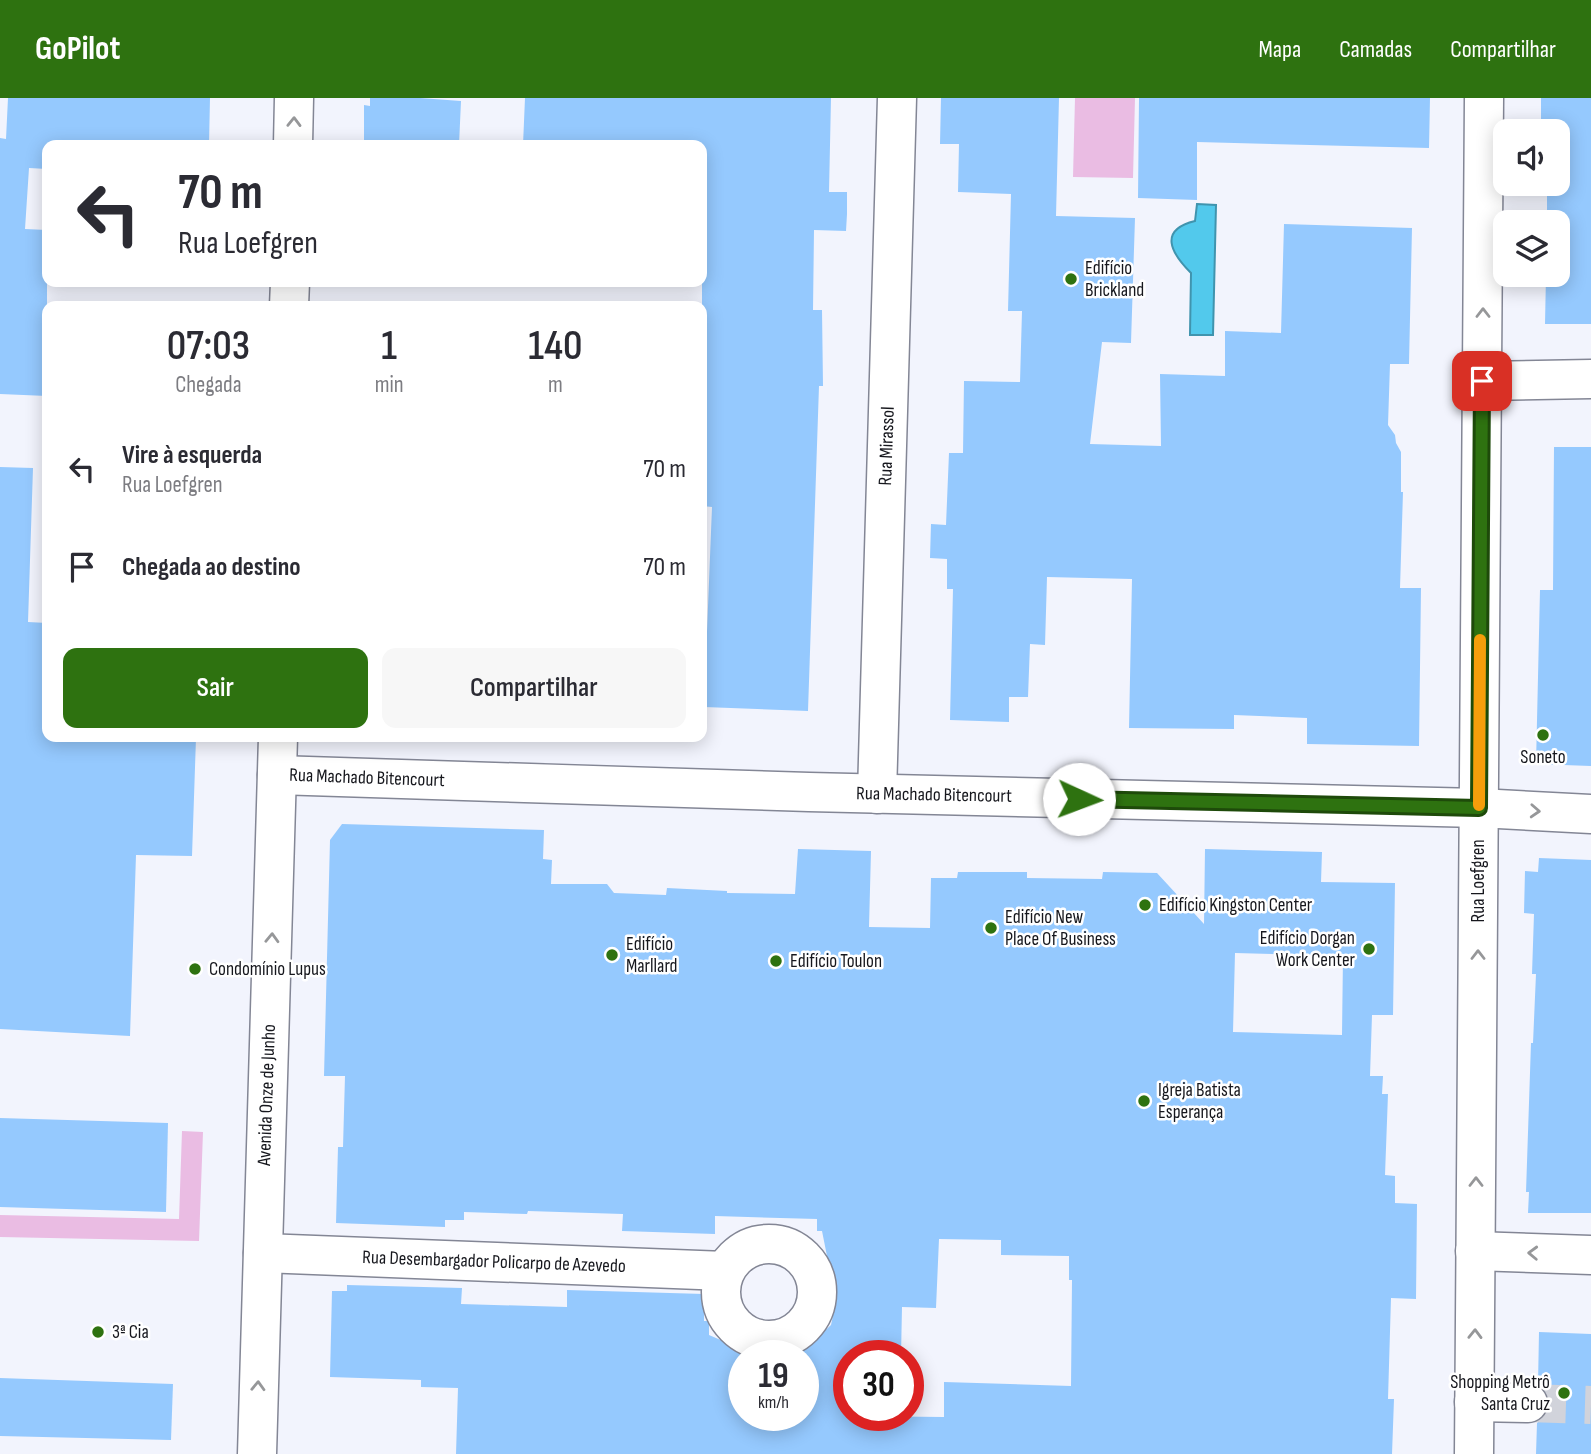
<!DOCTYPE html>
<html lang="pt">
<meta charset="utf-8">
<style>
:root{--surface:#fff;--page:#f7f7f7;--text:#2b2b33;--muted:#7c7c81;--accent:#2e7210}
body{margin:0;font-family:"Sofia Sans Condensed",sans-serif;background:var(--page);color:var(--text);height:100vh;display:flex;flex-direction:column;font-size:26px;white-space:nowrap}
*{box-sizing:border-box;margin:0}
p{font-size:23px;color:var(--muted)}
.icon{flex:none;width:38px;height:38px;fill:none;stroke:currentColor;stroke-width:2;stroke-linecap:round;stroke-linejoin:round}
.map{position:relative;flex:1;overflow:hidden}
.details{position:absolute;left:42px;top:203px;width:665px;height:441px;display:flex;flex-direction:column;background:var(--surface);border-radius:14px;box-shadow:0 4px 18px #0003}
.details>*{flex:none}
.top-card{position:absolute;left:42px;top:42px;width:665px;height:147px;border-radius:14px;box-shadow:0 4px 18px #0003;background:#fff;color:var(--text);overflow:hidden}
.fabs{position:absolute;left:1493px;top:21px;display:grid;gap:14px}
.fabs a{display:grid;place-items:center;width:77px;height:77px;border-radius:14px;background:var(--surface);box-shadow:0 4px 18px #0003;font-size:35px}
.speed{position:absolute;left:728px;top:1242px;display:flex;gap:14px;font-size:35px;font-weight:700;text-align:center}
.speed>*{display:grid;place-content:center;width:91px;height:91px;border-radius:50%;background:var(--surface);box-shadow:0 4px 18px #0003;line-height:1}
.speed small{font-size:18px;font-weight:400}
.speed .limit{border:10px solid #d22;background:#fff;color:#111}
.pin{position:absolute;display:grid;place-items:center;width:60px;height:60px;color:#fff;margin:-30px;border-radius:14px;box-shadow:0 4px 10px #0006}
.me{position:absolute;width:77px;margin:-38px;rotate:92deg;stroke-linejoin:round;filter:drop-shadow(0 0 5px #0008)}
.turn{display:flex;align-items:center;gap:24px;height:147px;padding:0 21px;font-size:32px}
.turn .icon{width:91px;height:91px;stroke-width:2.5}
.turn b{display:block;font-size:49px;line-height:60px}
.eta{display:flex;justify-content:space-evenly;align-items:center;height:119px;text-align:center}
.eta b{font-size:42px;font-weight:600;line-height:49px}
.button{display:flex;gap:14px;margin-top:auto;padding:14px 21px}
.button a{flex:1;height:80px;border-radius:14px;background:var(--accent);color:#fff;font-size:28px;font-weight:600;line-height:80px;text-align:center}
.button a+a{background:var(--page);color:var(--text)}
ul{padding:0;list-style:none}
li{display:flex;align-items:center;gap:21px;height:98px;padding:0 21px}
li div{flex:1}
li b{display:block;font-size:26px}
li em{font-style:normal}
header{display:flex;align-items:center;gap:42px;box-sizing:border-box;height:98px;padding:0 35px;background:var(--accent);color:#fff}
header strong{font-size:33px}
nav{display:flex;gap:38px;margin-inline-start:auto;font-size:24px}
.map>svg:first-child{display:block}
.green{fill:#eabce3}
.water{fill:#52c9ec;stroke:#4094ae;stroke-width:2}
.building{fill:#95c9fe;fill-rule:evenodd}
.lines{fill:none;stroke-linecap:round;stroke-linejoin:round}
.minor-tunnel{stroke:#d1d3db;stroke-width:38;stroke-dasharray:38 19;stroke-linecap:butt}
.minor-casing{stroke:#838695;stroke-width:41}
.minor{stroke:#fff;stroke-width:38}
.oneway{stroke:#969799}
.route-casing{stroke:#1e4a0a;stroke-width:18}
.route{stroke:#2e7210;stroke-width:12}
.slow{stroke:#f59e0b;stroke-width:12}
.poi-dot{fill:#2e7210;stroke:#fff;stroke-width:2.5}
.labels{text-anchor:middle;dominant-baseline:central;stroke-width:5;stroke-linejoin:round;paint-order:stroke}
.poi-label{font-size:19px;fill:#16171d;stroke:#fff;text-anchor:start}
.street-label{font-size:19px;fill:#16171d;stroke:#fff}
</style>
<header>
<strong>GoPilot</strong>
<nav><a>Mapa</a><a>Camadas</a><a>Compartilhar</a></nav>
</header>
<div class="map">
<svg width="1591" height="1356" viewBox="0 0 1591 1356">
<rect width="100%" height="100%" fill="#f2f4fd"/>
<!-- green -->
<g class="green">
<path d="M 1075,0 L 1135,0 L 1133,80 L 1073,79 Z"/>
<path d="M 182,1033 L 203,1034 L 199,1143 L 0,1139 L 0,1117 L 179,1121 Z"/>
</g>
<!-- water -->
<path class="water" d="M 1197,106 L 1216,107 L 1213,237 L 1190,237 L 1191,175 C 1171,155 1158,132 1195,123 Z"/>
<!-- building -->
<g class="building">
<path d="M 8,0 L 210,0 L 209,47 L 47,47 L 47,71 L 29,70 L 25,131 L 47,132 L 47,298 L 0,296 L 0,40 L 6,41 Z"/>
<path d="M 370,0 L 420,0 L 461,3 L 459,47 L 364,47 L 364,7 L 370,8 Z"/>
<path d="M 525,0 L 831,0 L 829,94 L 847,94 L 847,116 L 846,133 L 814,132 L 813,212 L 822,212 L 823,288 L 819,288 L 808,613 L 704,609 L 712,409 L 702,408 L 702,47 L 523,47 Z"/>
<path d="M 941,0 L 1059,0 L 1056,118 L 1135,120 L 1131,245 L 1102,244 L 1090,346 L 1161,348 L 1160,276 L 1225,278 L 1225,233 L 1281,235 L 1284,126 L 1412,130 L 1409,266 L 1390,266 L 1388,327 L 1395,337 L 1396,345 L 1401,354 L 1401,394 L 1403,394 L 1400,490 L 1421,490 L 1419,648 L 1307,646 L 1307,620 L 1234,617 L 1234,631 L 1129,630 L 1132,481 L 1047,479 L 1045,547 L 1030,546 L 1028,599 L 1009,599 L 1009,624 L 950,622 L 953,491 L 947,491 L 947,461 L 930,460 L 931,426 L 946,427 L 949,355 L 963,355 L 964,283 L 1020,284 L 1022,213 L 1008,213 L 1011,96 L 958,94 L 959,46 L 940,46 Z"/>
<path d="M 1139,0 L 1430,0 L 1429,50 L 1197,44 L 1197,102 L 1138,100 Z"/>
<path d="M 1541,0 L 1591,0 L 1591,226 L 1545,226 L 1546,177 L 1558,177 L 1558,124 L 1547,124 L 1547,86 L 1558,86 L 1558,33 L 1541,33 Z"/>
<path d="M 1554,349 L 1591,349 L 1591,668 L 1536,666 L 1540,492 L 1553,492 Z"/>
<path d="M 0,369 L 33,370 L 28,524 L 47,525 L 47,639 L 196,640 L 192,758 L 136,757 L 130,938 L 0,931 Z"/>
<path d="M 342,726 L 544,732 L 543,761 L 552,762 L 551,786 L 607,786 L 614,795 L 666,797 L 667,790 L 727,793 L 727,795 L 795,796 L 798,751 L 871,753 L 869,829 L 930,830 L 931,780 L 957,780 L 958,774 L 1027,774 L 1027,780 L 1102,781 L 1103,774 L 1157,775 L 1204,826 L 1205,751 L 1322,754 L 1321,784 L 1395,785 L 1393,917 L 1372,917 L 1370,978 L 1383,978 L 1382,996 L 1388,996 L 1385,1077 L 1395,1078 L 1395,1105 L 1417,1106 L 1416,1201 L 1391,1200 L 1388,1301 L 1394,1301 L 1392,1356 L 456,1356 L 458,1290 L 421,1289 L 421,1282 L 330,1279 L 332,1193 L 347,1193 L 347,1187 L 462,1190 L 461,1206 L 567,1209 L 567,1192 L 704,1196 L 704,1223 L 709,1223 L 709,1237 L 744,1252 L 744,1318 L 803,1318 L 803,1253 L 831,1227 L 834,1213 L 834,1193 L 822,1133 L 817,1133 L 817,1121 L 715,1118 L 715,1136 L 622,1133 L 623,1116 L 528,1113 L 527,1116 L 464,1114 L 464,1122 L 445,1122 L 445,1129 L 336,1125 L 338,1049 L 343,1049 L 345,978 L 324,978 L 330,742 ZM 1235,855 L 1343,858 L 1342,937 L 1233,934 ZM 939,1141 L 1001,1142 L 1001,1157 L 1069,1158 L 1069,1182 L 1072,1182 L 1071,1288 L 944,1284 L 944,1319 L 849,1318 L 849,1258 L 901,1258 L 902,1209 L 936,1210 Z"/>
<path d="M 1539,760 L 1591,762 L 1591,1115 L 1528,1115 L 1529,1094 L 1526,1094 L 1531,945 L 1533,945 L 1536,876 L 1532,876 L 1534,816 L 1524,815 L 1525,773 L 1538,774 Z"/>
<path d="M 0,1020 L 168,1025 L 166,1114 L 0,1109 Z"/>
<path d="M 1539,1234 L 1591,1236 L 1591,1356 L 1536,1356 L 1537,1325 L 1546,1317 L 1550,1306 L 1547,1294 L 1538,1286 Z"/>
<path d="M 0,1280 L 173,1286 L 171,1342 L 0,1338 Z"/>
</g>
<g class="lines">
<!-- minor-tunnel -->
<path class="minor-tunnel" d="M 1528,1305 L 1591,1307"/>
<defs>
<g id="minor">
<path d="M 293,47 L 294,0"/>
<path d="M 289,208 L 290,184"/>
<path d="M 1482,283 L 1591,281"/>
<path d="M 277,677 L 809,694 L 1479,710 L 1591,716"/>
<path d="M 877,696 L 897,0"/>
<circle cx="769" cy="1194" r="48"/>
<path d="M 1475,1153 L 1591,1157"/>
<path d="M 263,1155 L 725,1173"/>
<path d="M 1474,1304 L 1528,1305"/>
<path d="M 257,1356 L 278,639"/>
<path d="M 1474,1356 L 1484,0"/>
</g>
</defs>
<!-- minor casing -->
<use href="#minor" class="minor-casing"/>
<!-- minor -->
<use href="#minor" class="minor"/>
</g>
<!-- one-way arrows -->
<defs><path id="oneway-chevron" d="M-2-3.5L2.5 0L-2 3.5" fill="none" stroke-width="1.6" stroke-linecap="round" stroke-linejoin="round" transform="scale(1.75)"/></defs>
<g class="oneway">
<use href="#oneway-chevron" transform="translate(294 24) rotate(-89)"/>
<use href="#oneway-chevron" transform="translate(1483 215) rotate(-90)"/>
<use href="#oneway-chevron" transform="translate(1535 713) rotate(3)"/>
<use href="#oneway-chevron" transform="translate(272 840) rotate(-88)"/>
<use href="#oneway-chevron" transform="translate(1478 857) rotate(-90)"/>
<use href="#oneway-chevron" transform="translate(1476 1084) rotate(-90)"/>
<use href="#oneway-chevron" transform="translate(1533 1155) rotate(-178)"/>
<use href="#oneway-chevron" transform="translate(1475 1236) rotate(-89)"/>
<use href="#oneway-chevron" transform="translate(258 1288) rotate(-88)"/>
</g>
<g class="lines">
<defs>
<path id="route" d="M 1079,701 L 1479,710 L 1482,283"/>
</defs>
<!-- route casing -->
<use href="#route" class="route-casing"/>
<!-- route -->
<use href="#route" class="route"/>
<!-- slow -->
<path class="slow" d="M 1479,707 L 1480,542"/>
</g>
<!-- markers -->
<g class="poi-dot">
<circle cx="1071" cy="181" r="7"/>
<circle cx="1543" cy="637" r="7"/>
<circle cx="1145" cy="807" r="7"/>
<circle cx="991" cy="830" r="7"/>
<circle cx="1369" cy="851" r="7"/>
<circle cx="612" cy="857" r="7"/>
<circle cx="776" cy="863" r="7"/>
<circle cx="195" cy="871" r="7"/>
<circle cx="1144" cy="1003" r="7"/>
<circle cx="98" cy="1234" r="7"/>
<circle cx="1564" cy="1295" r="7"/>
</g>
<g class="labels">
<!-- poi labels -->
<g class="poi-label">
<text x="1085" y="170">Edifício<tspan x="1085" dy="22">Brickland</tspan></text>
<text x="1543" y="659" text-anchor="middle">Soneto</text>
<text x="1159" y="807">Edifício Kingston Center</text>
<text x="1005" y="819">Edifício New<tspan x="1005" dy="22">Place Of Business</tspan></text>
<text x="1355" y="840" text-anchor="end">Edifício Dorgan<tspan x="1355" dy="22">Work Center</tspan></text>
<text x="626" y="846">Edifício<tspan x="626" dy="22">Marllard</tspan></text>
<text x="790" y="863">Edifício Toulon</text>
<text x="209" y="871">Condomínio Lupus</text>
<text x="1158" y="992">Igreja Batista<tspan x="1158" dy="22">Esperança</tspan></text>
<text x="112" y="1234">3ª Cia</text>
<text x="1550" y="1284" text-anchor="end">Shopping Metrô<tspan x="1550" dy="22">Santa Cruz</tspan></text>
</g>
<!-- street labels -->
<g class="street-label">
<text transform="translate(887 348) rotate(-88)">Rua Mirassol</text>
<text transform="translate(367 680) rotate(2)">Rua Machado Bitencourt</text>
<text transform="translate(934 697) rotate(1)">Rua Machado Bitencourt</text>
<text transform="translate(1478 783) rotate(-90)">Rua Loefgren</text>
<text transform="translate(267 997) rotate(-88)">Avenida Onze de Junho</text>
<text transform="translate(494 1164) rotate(2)">Rua Desembargador Policarpo de Azevedo</text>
</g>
</g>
</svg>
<div class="fabs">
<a><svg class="icon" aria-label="sound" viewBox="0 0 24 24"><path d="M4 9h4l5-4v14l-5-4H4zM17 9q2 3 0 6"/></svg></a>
<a><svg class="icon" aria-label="layers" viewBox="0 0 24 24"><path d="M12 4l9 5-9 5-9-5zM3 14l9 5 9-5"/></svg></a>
</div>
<div class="speed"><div>19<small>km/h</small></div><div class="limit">30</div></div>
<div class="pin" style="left:1482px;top:283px;background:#d93025"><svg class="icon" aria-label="arrive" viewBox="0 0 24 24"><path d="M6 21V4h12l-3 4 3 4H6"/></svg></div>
<svg class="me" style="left:1079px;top:701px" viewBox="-20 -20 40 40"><circle r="19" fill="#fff"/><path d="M0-13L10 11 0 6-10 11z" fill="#2e7210"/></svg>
<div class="top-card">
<div class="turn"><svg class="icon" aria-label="left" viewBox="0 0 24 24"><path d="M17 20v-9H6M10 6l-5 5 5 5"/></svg><div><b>70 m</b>Rua Loefgren</div></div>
</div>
<section class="details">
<div class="eta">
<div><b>07:03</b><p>Chegada</p></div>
<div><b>1</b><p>min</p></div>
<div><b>140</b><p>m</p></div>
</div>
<ul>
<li><svg class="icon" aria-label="left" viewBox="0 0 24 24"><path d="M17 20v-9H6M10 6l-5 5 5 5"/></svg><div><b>Vire à esquerda</b><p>Rua Loefgren</p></div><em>70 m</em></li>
<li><svg class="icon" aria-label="arrive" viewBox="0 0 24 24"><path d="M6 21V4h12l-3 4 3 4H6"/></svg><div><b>Chegada ao destino</b></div><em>70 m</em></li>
</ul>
<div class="button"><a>Sair</a><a>Compartilhar</a></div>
</section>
</div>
